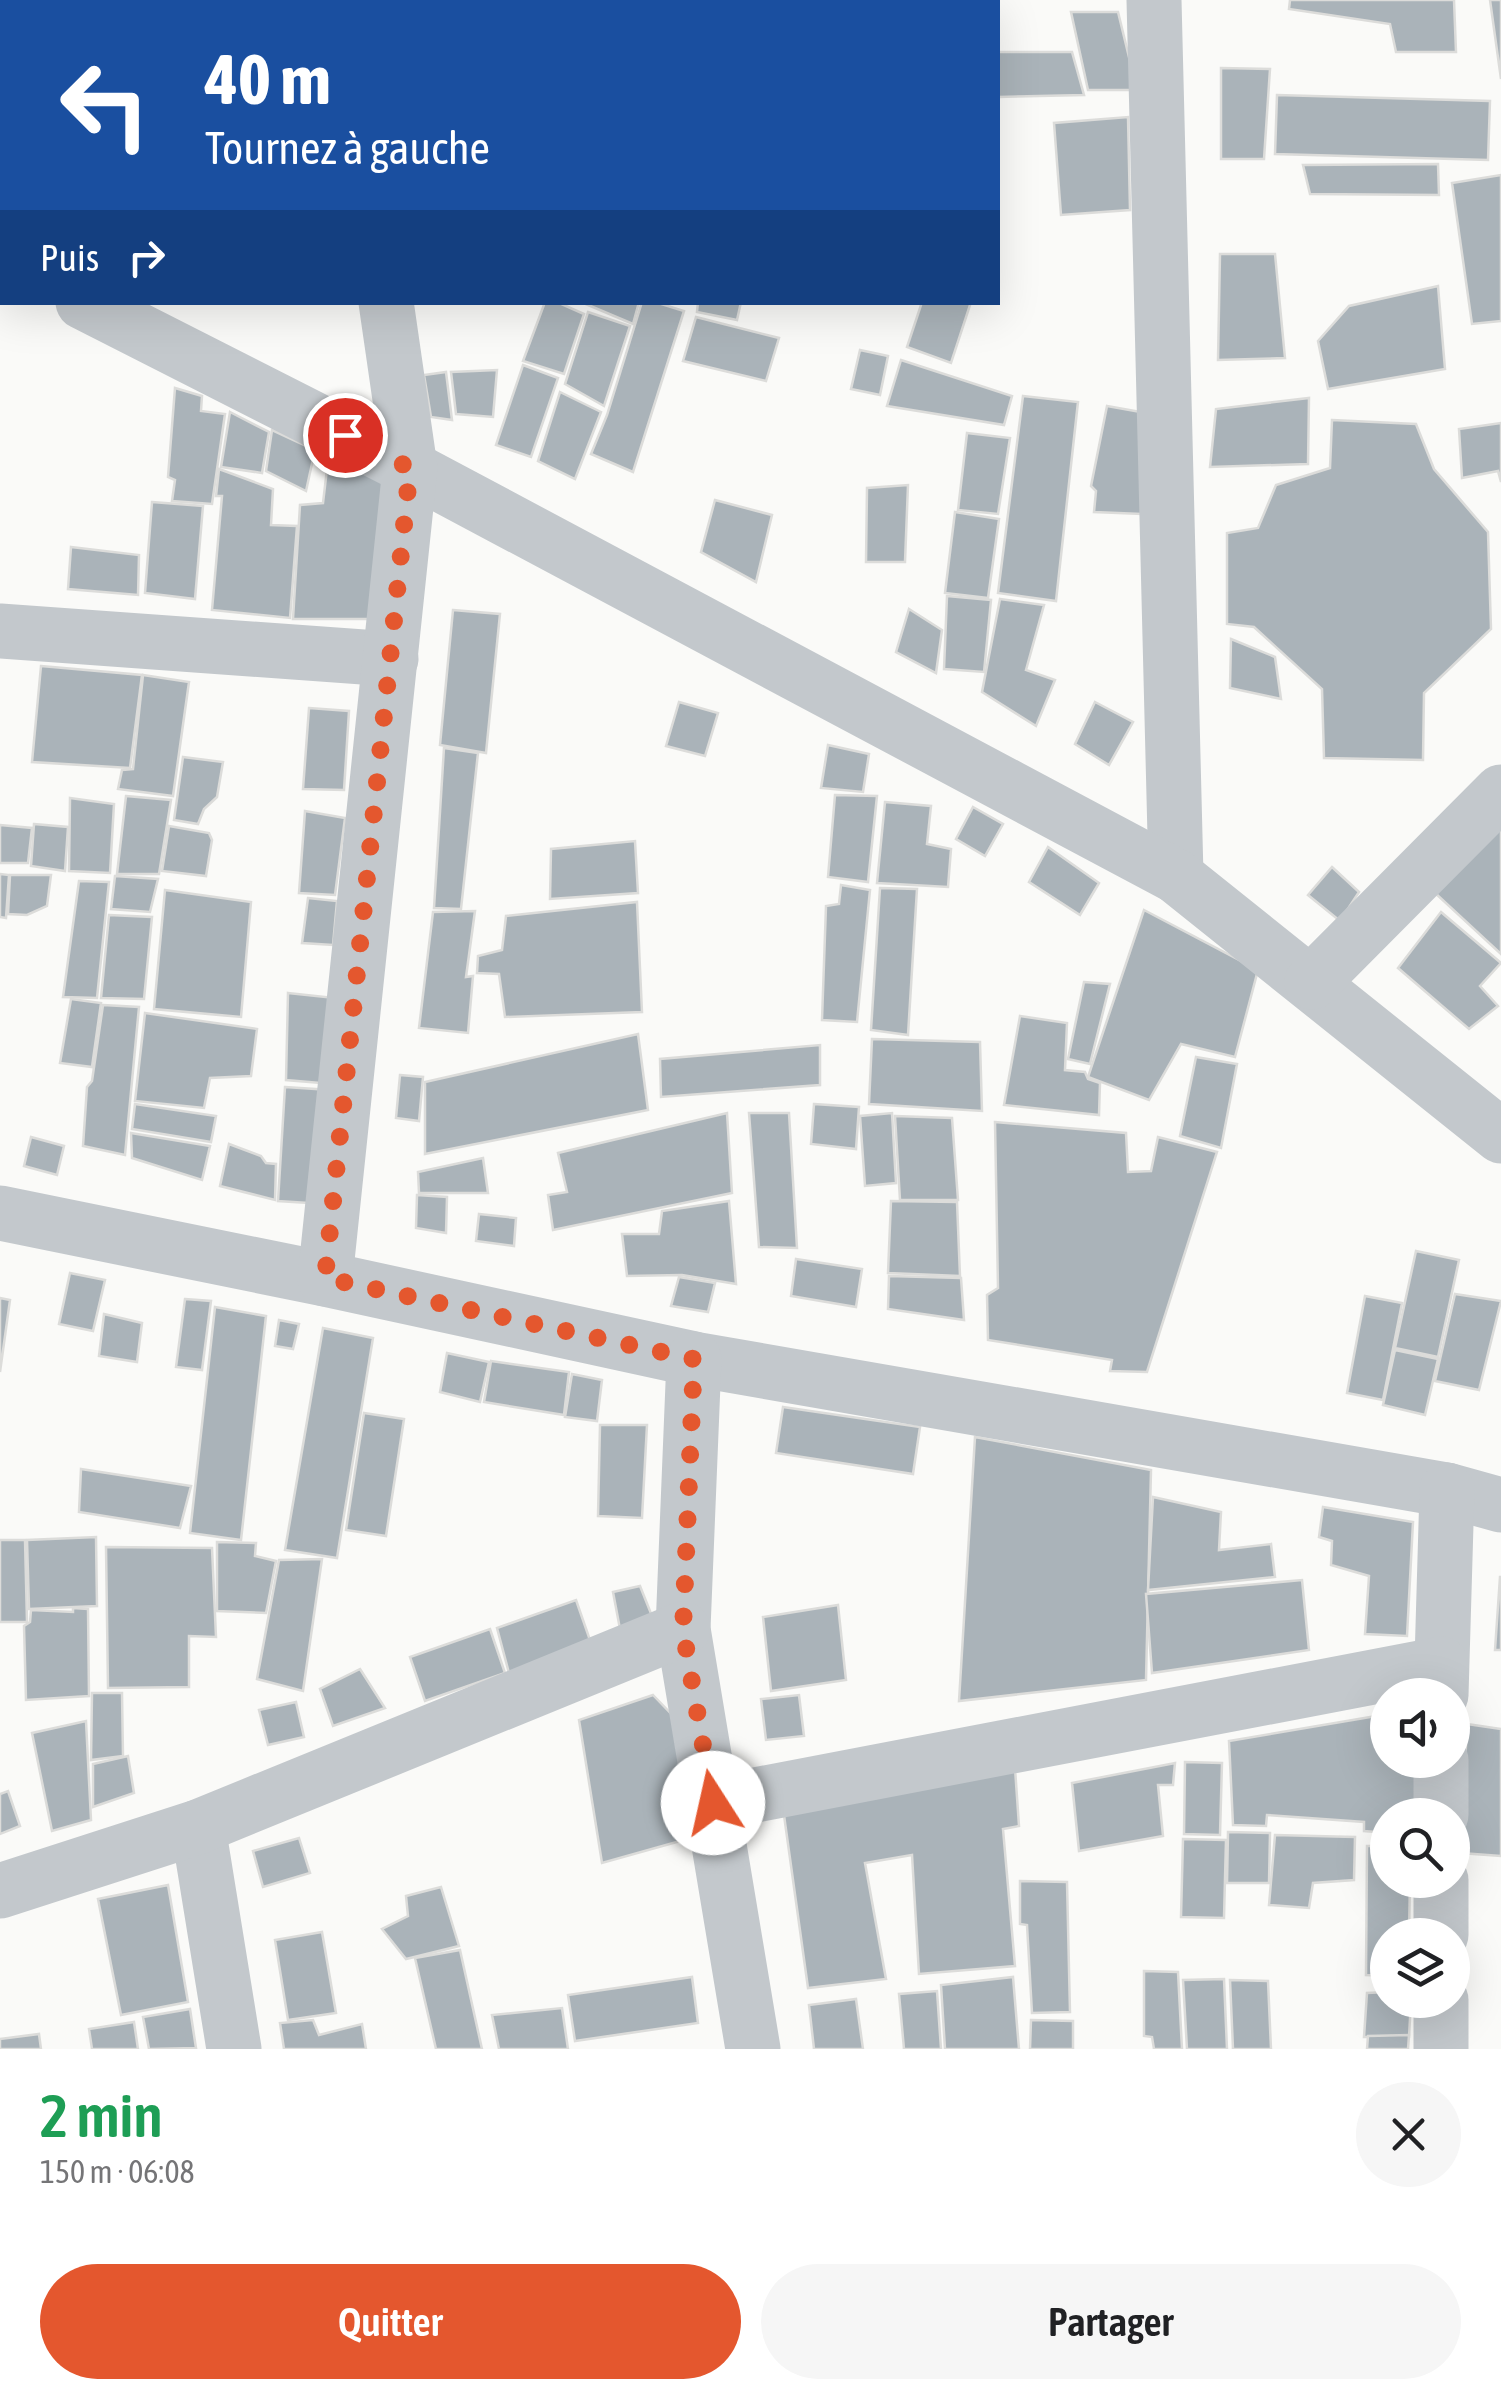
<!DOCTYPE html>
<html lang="fr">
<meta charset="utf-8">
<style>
:root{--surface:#fff;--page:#f6f6f6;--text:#202124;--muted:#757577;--accent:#e4572e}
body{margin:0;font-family:"Asap Condensed",sans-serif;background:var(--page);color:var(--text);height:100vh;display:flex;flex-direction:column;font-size:38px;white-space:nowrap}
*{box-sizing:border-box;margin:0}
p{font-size:32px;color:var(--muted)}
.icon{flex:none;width:55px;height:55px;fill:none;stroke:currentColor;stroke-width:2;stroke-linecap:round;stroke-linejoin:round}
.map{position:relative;height:2049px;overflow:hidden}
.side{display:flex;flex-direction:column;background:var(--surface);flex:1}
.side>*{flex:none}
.banner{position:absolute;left:0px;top:0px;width:1000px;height:305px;box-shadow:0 10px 40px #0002;background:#1a4fa0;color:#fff;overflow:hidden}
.fabs{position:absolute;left:1370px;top:1678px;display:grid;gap:20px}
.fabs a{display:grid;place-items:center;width:100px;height:100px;border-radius:50%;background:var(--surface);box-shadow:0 10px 40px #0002;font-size:50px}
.pin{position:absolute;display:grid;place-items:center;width:85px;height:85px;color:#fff;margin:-42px;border:5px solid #fff;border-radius:50%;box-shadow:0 2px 10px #0007}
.me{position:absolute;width:110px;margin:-55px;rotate:350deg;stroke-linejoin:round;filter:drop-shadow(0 0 8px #0008)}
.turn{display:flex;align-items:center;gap:35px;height:210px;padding:0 40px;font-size:45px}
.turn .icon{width:130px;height:130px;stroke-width:2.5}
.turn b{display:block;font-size:70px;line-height:85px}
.then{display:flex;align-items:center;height:95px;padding:0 40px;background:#0003;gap:20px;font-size:38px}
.round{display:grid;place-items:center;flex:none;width:105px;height:105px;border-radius:52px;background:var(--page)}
.overview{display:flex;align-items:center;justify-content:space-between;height:170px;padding:0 40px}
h1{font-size:60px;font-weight:600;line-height:75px;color:#1e9e55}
.action{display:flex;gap:20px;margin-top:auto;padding:20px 40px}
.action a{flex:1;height:115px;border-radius:60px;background:var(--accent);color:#fff;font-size:40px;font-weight:600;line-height:115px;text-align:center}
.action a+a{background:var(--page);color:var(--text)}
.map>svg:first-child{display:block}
.building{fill:#aab3b9;stroke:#dcdcda;stroke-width:2.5}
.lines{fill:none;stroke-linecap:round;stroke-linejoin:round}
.street{stroke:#c3c8cc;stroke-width:55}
.route{stroke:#e4572e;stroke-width:18;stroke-dasharray:0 32.4}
</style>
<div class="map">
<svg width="1501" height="2049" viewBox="0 0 1501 2049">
<rect width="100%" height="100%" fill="#fafaf8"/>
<!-- building -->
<g class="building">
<path d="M 1290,0 L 1454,0 L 1456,52 L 1396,52 L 1390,24 L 1289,9 Z"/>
<path d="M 1490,0 L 1501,0 L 1501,79 Z"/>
<path d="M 1071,12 L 1118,12 L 1137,90 L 1088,90 Z"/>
<path d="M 998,52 L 1072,52 L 1084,95 L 998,97 Z"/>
<path d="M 1221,68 L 1270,69 L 1264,159 L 1221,159 Z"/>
<path d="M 1277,95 L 1490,101 L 1488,160 L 1275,154 Z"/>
<path d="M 1128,117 L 1130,210 L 1061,215 L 1054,123 Z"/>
<path d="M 1438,164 L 1439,195 L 1310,194 L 1303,165 Z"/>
<path d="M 1501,175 L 1501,321 L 1472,324 L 1452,183 Z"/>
<path d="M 1220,254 L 1275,254 L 1285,358 L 1218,360 Z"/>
<path d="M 1438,286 L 1445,369 L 1328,389 L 1318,341 L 1349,306 Z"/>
<path d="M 545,302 L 557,302 L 584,314 L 564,374 L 523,361 Z"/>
<path d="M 581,302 L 639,302 L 633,324 Z"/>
<path d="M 642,302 L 655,302 L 684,311 L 633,472 L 591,454 L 607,415 Z"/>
<path d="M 698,302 L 741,302 L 737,320 L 697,312 Z"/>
<path d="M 922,302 L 971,302 L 951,363 L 907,347 Z"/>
<path d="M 588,312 L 630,326 L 604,406 L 565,384 Z"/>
<path d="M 696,317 L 779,338 L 766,381 L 683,361 Z"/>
<path d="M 860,350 L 888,356 L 880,395 L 851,389 Z"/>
<path d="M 901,360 L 1012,396 L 1004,425 L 887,406 Z"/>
<path d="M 523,365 L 558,378 L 531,457 L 496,445 Z"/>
<path d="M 497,370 L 493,417 L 456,414 L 451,372 Z"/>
<path d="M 446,372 L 452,420 L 431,417 L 424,375 Z"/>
<path d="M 175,388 L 202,396 L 201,411 L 225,414 L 212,504 L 172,501 L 175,480 L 168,477 Z"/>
<path d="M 560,392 L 601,412 L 575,479 L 538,461 Z"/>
<path d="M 1023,396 L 1078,402 L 1056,601 L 998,593 Z"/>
<path d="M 1309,398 L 1308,464 L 1210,467 L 1216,409 Z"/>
<path d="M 1107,406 L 1152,414 L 1142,514 L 1094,512 L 1096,491 L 1091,486 Z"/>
<path d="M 230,412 L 269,432 L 262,473 L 221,467 Z"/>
<path d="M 1332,420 L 1416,424 L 1434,469 L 1488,532 L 1491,629 L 1424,693 L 1423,760 L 1324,758 L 1322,689 L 1254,627 L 1227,624 L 1227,533 L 1258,528 L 1276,485 L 1330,468 Z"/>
<path d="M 1501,423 L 1501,482 L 1498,471 L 1462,478 L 1459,429 Z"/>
<path d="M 272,430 L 315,450 L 306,491 L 266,471 Z"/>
<path d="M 967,433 L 1010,438 L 998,514 L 958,510 Z"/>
<path d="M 329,452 L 387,467 L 379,619 L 293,619 L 300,505 L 323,503 Z"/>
<path d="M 219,469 L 273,489 L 271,525 L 297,526 L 290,618 L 212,610 L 222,496 L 216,496 Z"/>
<path d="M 908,485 L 905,562 L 866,562 L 867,488 Z"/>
<path d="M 715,500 L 772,515 L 756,582 L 701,552 Z"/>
<path d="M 152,502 L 203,506 L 195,599 L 145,593 Z"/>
<path d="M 955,512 L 999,519 L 988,598 L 945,593 Z"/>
<path d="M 71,547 L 139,555 L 138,595 L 68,589 Z"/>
<path d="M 947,596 L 991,600 L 984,672 L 944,669 Z"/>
<path d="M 1000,599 L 1044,605 L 1026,670 L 1055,680 L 1036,726 L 982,692 Z"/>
<path d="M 909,609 L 942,630 L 936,673 L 896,652 Z"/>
<path d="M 453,610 L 500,614 L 486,753 L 440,745 Z"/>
<path d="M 1231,639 L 1275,657 L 1281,699 L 1230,688 Z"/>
<path d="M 41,666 L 142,675 L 130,768 L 32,762 Z"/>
<path d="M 143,675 L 189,682 L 173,796 L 118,789 L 122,770 L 133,769 Z"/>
<path d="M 679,702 L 718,713 L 705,756 L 666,746 Z"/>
<path d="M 1095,702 L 1133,722 L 1109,765 L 1075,744 Z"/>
<path d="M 309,708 L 349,711 L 344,790 L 303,789 Z"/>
<path d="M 828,745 L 869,754 L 863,792 L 821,788 Z"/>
<path d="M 444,748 L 478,753 L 461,909 L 434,908 Z"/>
<path d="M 183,757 L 223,762 L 217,797 L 204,809 L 198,824 L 174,820 Z"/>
<path d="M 835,795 L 877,796 L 868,882 L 828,877 Z"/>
<path d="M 126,796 L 171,800 L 159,874 L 117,874 Z"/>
<path d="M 70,798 L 114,804 L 110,873 L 69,871 Z"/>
<path d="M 885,802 L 931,806 L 927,844 L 951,849 L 948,887 L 877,883 Z"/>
<path d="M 973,807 L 1003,824 L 985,856 L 956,839 Z"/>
<path d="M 305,811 L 345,818 L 335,895 L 299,893 Z"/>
<path d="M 1501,822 L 1501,954 L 1435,893 Z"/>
<path d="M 34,824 L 68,827 L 65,871 L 31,866 Z"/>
<path d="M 0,825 L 32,828 L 28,863 L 0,863 Z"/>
<path d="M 169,826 L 209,833 L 212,840 L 206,876 L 162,871 Z"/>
<path d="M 635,841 L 638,893 L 550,899 L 551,849 Z"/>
<path d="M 1048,847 L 1099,883 L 1080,915 L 1029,882 Z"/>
<path d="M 1332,867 L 1359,892 L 1340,921 L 1308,895 Z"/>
<path d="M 0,874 L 9,875 L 6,918 L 0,917 Z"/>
<path d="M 10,875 L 51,875 L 47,906 L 27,915 L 8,914 Z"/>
<path d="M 115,876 L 158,879 L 150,912 L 111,909 Z"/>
<path d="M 79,881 L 109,882 L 97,998 L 63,997 Z"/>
<path d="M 841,885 L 870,890 L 857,1022 L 822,1020 L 826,906 L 839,904 Z"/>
<path d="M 880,888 L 917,889 L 908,1035 L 871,1030 Z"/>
<path d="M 165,890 L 251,902 L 241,1017 L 154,1009 Z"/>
<path d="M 308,898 L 337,901 L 333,945 L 302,943 Z"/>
<path d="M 637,902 L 642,1012 L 505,1017 L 499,974 L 477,973 L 478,956 L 502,950 L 506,916 Z"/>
<path d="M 1144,910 L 1258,970 L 1235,1057 L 1181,1044 L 1149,1100 L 1088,1077 Z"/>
<path d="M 475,911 L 466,977 L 473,976 L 468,1033 L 419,1028 L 433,912 Z"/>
<path d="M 1441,912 L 1501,963 L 1480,986 L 1498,1006 L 1469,1029 L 1398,968 Z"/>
<path d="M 109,915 L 152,917 L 144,999 L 101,998 Z"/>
<path d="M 1084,982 L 1110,984 L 1090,1064 L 1068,1059 Z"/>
<path d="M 288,993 L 335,998 L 332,1084 L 286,1080 Z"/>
<path d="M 71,999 L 101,1003 L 92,1067 L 60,1063 Z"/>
<path d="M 103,1005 L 139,1007 L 125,1155 L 83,1146 L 87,1087 L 92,1081 Z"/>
<path d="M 145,1013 L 257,1029 L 251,1076 L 210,1078 L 204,1108 L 135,1101 Z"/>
<path d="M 1020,1016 L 1067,1023 L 1065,1070 L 1085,1072 L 1088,1079 L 1100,1083 L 1099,1115 L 1004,1105 Z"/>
<path d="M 638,1034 L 648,1110 L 425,1154 L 425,1082 Z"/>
<path d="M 872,1039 L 980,1042 L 982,1111 L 869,1104 Z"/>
<path d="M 820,1045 L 820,1085 L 661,1097 L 660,1059 Z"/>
<path d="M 1196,1057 L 1237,1064 L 1221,1148 L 1180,1136 Z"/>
<path d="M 400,1075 L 423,1077 L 419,1121 L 396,1118 Z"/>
<path d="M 285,1087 L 330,1090 L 324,1204 L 278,1201 Z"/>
<path d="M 135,1104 L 216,1116 L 211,1142 L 132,1129 Z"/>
<path d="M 814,1104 L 859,1107 L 856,1149 L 811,1144 Z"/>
<path d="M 727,1113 L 732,1193 L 553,1230 L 548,1195 L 567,1192 L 558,1153 Z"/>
<path d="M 749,1113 L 789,1113 L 797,1248 L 759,1247 Z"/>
<path d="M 892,1113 L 896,1183 L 865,1186 L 860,1116 Z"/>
<path d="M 895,1116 L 952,1118 L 958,1200 L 900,1200 Z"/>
<path d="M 995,1122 L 1126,1133 L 1128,1172 L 1151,1171 L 1158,1137 L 1217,1152 L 1147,1372 L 1110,1371 L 1112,1360 L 988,1340 L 987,1295 L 998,1288 Z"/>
<path d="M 131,1133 L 210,1146 L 202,1180 L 132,1158 Z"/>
<path d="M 31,1137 L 64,1146 L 57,1175 L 24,1166 Z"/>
<path d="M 229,1144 L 261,1156 L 266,1163 L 276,1164 L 275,1200 L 220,1186 Z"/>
<path d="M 483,1158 L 488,1193 L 419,1193 L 418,1172 Z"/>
<path d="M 417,1195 L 447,1197 L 446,1233 L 416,1228 Z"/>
<path d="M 729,1201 L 736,1284 L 682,1275 L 627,1276 L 622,1234 L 659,1234 L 662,1211 Z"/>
<path d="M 891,1201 L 957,1202 L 960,1276 L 888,1273 Z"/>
<path d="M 479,1214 L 516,1218 L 514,1246 L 476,1241 Z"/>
<path d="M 1416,1251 L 1459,1260 L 1438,1357 L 1395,1348 Z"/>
<path d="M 796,1259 L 862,1269 L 856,1307 L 791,1296 Z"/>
<path d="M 70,1273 L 105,1280 L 93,1331 L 59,1324 Z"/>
<path d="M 889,1276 L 961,1278 L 964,1320 L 888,1309 Z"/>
<path d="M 679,1277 L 715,1283 L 708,1312 L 671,1306 Z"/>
<path d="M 1455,1294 L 1501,1301 L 1479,1390 L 1435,1381 Z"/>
<path d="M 1365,1296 L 1402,1303 L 1383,1400 L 1347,1393 Z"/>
<path d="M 0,1298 L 10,1300 L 0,1372 Z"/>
<path d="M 185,1299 L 211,1301 L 202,1370 L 176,1367 Z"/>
<path d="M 215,1307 L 266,1316 L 241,1540 L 190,1533 Z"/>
<path d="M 104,1314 L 142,1323 L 137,1362 L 99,1356 Z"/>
<path d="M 279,1320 L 299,1324 L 293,1349 L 275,1346 Z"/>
<path d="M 323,1328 L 373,1338 L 337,1558 L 285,1550 Z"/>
<path d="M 1395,1350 L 1438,1359 L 1425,1415 L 1383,1405 Z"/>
<path d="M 447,1353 L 489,1362 L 480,1402 L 440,1392 Z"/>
<path d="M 491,1361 L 569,1372 L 564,1415 L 484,1402 Z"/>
<path d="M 572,1374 L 602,1380 L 597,1421 L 565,1417 Z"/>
<path d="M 783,1407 L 920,1427 L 913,1474 L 776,1453 Z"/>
<path d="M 364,1413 L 404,1419 L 386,1536 L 346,1530 Z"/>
<path d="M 600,1425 L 647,1425 L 642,1518 L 598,1516 Z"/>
<path d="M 975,1437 L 1151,1470 L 1146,1680 L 959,1701 Z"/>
<path d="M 81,1469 L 191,1486 L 180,1528 L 79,1512 Z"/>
<path d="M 1153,1497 L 1221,1512 L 1219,1550 L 1271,1544 L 1275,1577 L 1148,1590 Z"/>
<path d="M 1323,1507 L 1413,1522 L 1407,1636 L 1365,1634 L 1369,1576 L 1331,1565 L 1332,1541 L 1319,1537 Z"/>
<path d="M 96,1537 L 97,1606 L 29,1609 L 27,1540 Z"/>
<path d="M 0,1540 L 25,1540 L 27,1622 L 0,1622 Z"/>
<path d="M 217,1542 L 256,1543 L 255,1556 L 276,1561 L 266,1613 L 217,1611 Z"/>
<path d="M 106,1547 L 212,1548 L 216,1637 L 189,1636 L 189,1687 L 108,1688 Z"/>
<path d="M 322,1559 L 303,1691 L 257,1679 L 279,1560 Z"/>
<path d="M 1500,1577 L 1501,1577 L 1501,1650 L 1495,1650 Z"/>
<path d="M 1302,1580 L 1309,1650 L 1152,1673 L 1146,1594 Z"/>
<path d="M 640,1586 L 652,1616 L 620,1629 L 613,1592 Z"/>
<path d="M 576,1600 L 591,1643 L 509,1673 L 497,1628 Z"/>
<path d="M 838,1605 L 846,1680 L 771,1691 L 763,1617 Z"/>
<path d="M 73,1608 L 88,1609 L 89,1696 L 26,1700 L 24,1626 L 30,1622 L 31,1610 L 73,1612 Z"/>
<path d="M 490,1629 L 505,1673 L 425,1701 L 410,1657 Z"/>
<path d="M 360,1669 L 385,1708 L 333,1726 L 320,1689 Z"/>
<path d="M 92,1693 L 122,1693 L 123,1756 L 91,1760 Z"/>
<path d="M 653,1695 L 680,1723 L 698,1836 L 602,1863 L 579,1720 Z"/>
<path d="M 799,1695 L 804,1736 L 766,1740 L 761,1699 Z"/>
<path d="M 296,1702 L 304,1737 L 268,1745 L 259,1710 Z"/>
<path d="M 1388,1714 L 1388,1760 L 1432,1760 L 1431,1815 L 1388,1815 L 1388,1833 L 1364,1831 L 1364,1822 L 1267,1815 L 1266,1826 L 1233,1825 L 1229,1741 Z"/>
<path d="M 86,1721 L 91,1820 L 52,1831 L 32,1733 Z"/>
<path d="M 1467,1724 L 1501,1729 L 1501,1856 L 1461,1853 Z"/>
<path d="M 128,1756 L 134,1793 L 93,1807 L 93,1764 Z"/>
<path d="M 1185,1762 L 1222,1763 L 1220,1835 L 1184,1834 Z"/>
<path d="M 1175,1763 L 1173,1785 L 1158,1785 L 1163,1836 L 1079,1851 L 1072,1783 Z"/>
<path d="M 1015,1768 L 1019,1826 L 1003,1829 L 1015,1966 L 919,1974 L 912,1855 L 865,1863 L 886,1979 L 808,1988 L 783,1808 Z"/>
<path d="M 8,1791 L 20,1826 L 0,1834 L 0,1794 Z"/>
<path d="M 1228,1832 L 1270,1833 L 1269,1883 L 1227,1883 Z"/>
<path d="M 1275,1835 L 1355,1837 L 1354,1880 L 1313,1883 L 1309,1908 L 1269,1905 Z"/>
<path d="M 299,1838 L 310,1873 L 263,1887 L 253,1851 Z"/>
<path d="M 1183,1839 L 1226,1840 L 1224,1918 L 1181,1917 Z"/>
<path d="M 1367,1846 L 1388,1846 L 1388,1880 L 1410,1880 L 1409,1935 L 1388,1935 L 1388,1976 L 1366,1975 Z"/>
<path d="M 1020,1881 L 1067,1882 L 1070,2012 L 1032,2013 L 1027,1925 L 1020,1924 Z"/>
<path d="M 168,1885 L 188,2002 L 121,2015 L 98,1899 Z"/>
<path d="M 441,1887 L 459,1946 L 406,1959 L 382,1929 L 408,1916 L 406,1896 Z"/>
<path d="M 322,1932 L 336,2013 L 288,2020 L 275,1940 Z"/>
<path d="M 460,1950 L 482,2049 L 436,2049 L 415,1958 Z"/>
<path d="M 1144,1971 L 1178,1972 L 1182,2049 L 1154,2049 L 1152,2037 L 1144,2036 Z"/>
<path d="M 692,1977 L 698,2023 L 575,2041 L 568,1995 Z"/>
<path d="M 1013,1977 L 1019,2049 L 945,2049 L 941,1985 Z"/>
<path d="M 1224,1979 L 1227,2049 L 1187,2049 L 1183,1980 Z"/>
<path d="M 1230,1980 L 1268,1981 L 1271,2049 L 1233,2049 Z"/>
<path d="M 937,1991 L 941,2049 L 904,2049 L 899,1994 Z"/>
<path d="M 1388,1992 L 1388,2000 L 1411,2000 L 1409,2037 L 1364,2037 L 1367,1993 Z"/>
<path d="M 856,1999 L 863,2049 L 814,2049 L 809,2005 Z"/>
<path d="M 562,2008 L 568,2049 L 499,2049 L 492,2015 Z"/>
<path d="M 190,2009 L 196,2048 L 149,2049 L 143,2017 Z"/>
<path d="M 313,2020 L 319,2035 L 362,2024 L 366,2049 L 284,2049 L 280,2023 Z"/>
<path d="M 1031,2020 L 1073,2021 L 1073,2049 L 1030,2049 Z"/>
<path d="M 134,2022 L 138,2049 L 92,2049 L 89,2029 Z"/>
<path d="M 39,2034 L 41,2049 L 0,2049 L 0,2039 Z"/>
<path d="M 1409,2035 L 1408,2049 L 1367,2049 L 1368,2036 Z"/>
</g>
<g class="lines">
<!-- street -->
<g class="street">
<path d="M 342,0 L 343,2"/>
<path d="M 1154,0 L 1176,876"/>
<path d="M 0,260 L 2,262"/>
<path d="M 83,302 L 410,468 L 1176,876 L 1501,1136"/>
<path d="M 0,631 L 391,659"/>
<path d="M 1312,982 L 1501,792"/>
<path d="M 0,1213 L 325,1279 L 694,1359 L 1447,1490 L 1501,1505"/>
<path d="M 325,1279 L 410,468 L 386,302"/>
<path d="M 694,1359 L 683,1629 L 753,2049"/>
<path d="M 1441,1695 L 1447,1490"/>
<path d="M 1441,1760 L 1441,1815"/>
<path d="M 713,1803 L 1441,1664"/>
<path d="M 198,1827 L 234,2049"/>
<path d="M 1441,1880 L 1441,1935"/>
<path d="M 0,1891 L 198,1827 L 683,1629"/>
<path d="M 1441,2000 L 1441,2049"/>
</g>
</g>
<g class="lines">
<!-- route -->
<path class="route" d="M 345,435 L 410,468 L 325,1278 L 694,1359 L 683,1630 L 713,1803"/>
</g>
</svg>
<div class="fabs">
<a><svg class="icon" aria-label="sound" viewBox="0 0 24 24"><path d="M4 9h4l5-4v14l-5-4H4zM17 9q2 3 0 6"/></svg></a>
<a><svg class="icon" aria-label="search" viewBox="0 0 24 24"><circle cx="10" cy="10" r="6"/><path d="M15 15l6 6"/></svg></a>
<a><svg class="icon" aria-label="layers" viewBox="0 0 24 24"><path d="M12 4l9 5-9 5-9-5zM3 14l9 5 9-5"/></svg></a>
</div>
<div class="pin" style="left:345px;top:435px;background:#d93025"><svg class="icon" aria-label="arrive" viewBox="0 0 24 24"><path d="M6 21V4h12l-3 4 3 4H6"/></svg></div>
<svg class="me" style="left:713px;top:1803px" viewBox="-20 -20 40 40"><circle r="19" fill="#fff"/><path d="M0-13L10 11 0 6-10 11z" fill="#e4572e"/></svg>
<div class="banner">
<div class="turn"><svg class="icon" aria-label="left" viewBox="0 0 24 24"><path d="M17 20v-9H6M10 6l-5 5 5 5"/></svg><div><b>40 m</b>Tournez à gauche</div></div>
<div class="then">Puis<svg class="icon" aria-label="right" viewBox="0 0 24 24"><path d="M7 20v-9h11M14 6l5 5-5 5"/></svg></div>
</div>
</div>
<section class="side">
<div class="overview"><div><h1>2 min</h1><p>150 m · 06:08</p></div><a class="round"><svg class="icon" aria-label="close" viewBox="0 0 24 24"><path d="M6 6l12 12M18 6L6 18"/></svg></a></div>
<div class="action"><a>Quitter</a><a>Partager</a></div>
</section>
